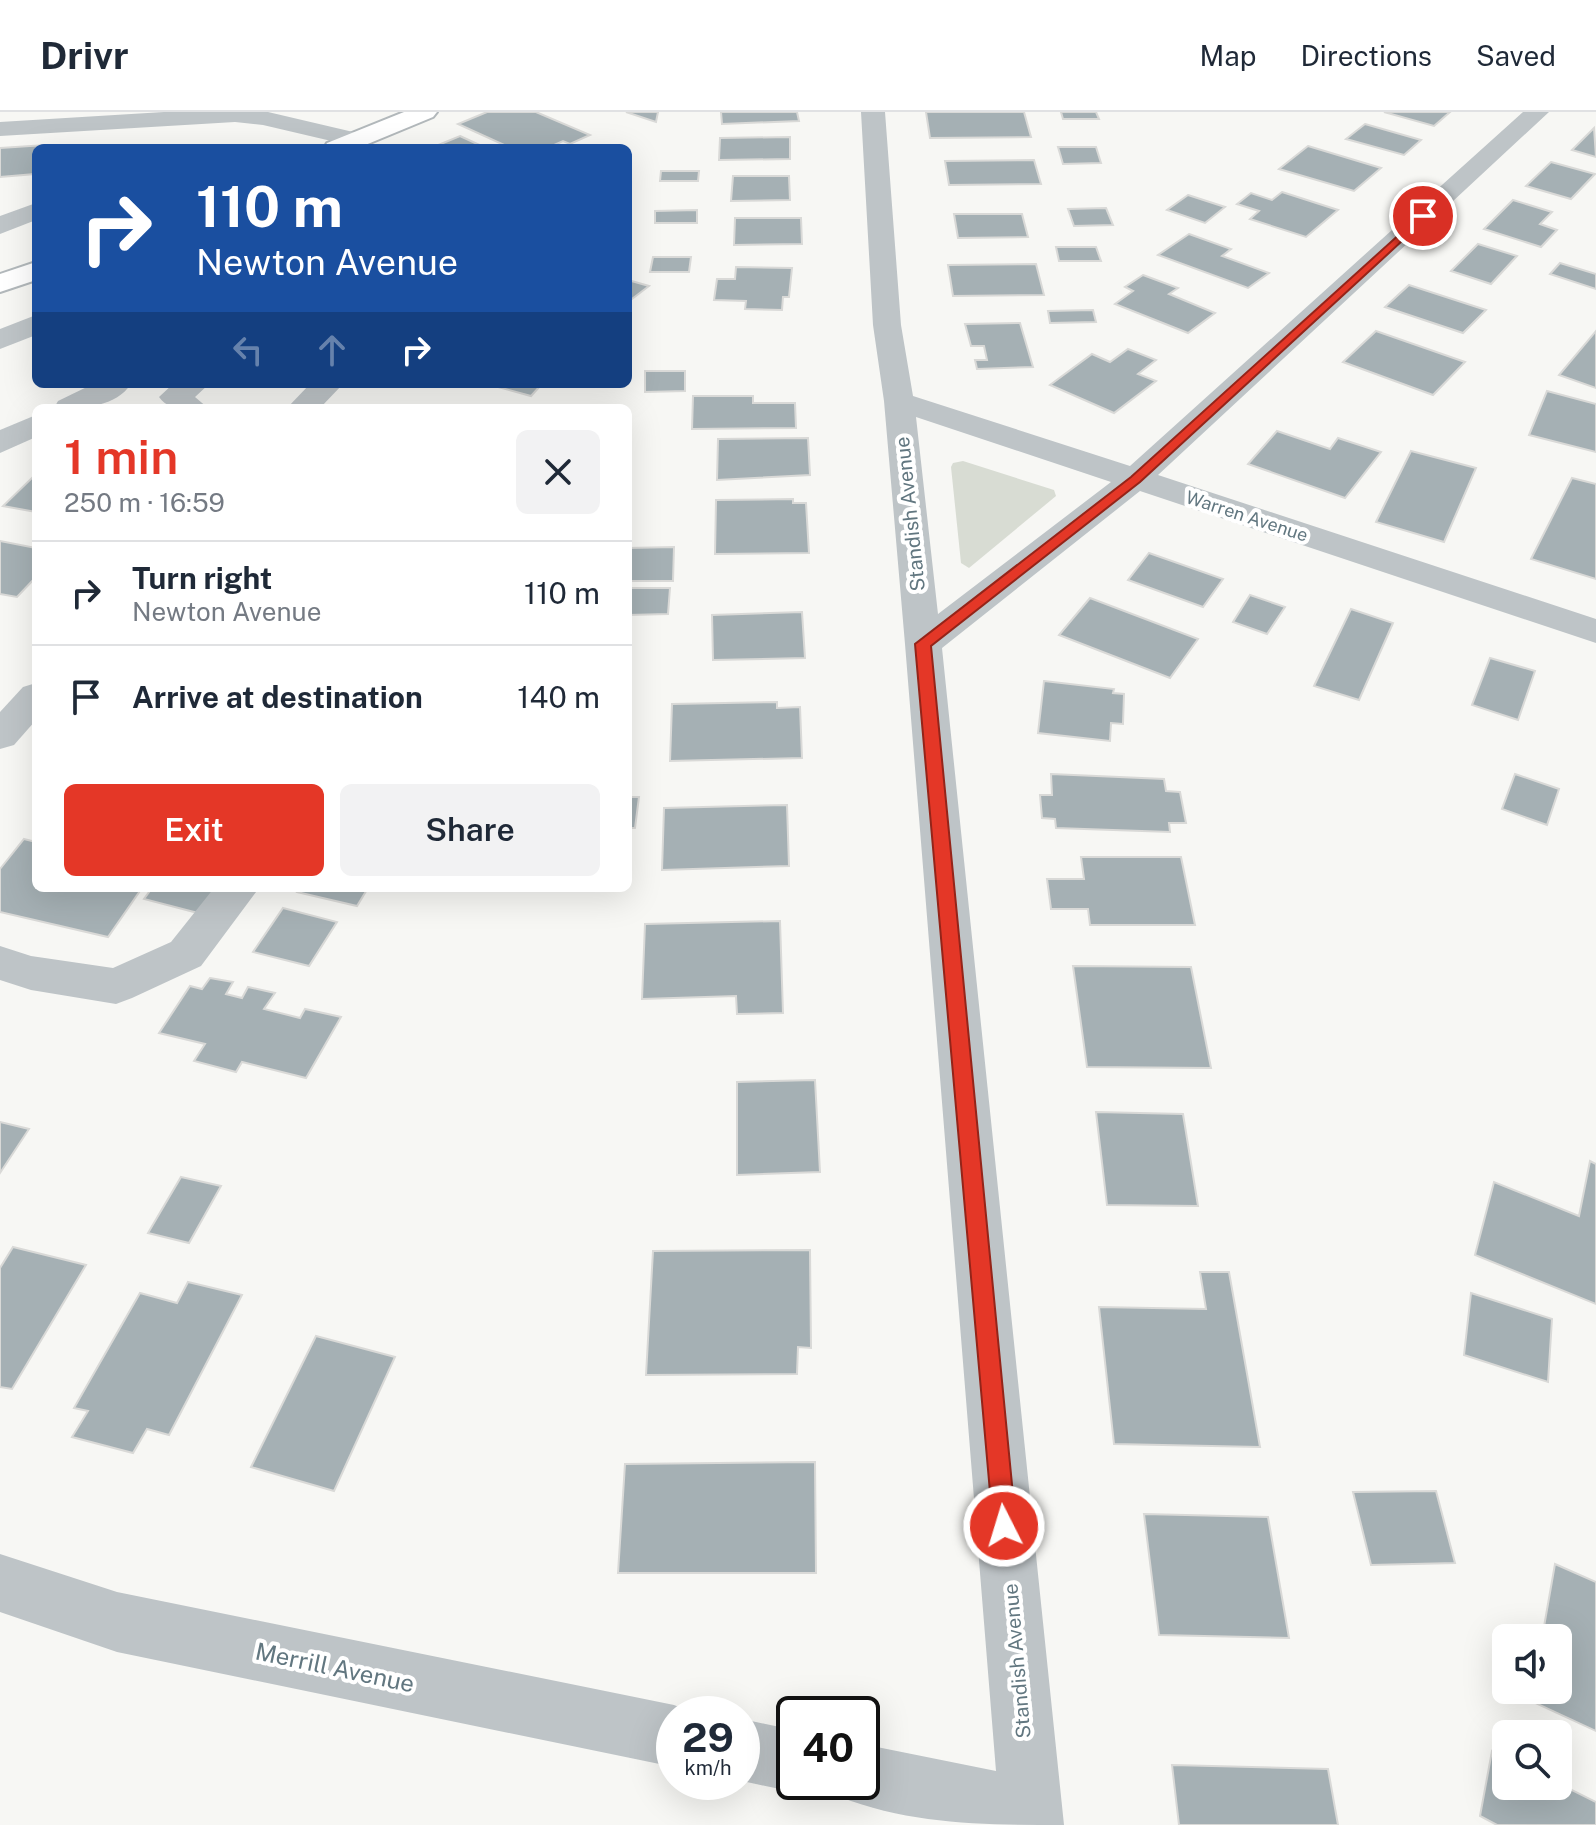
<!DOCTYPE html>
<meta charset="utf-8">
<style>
:root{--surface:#fff;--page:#f2f2f3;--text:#1f2937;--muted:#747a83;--line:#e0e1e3;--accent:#e43727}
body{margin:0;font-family:"Public Sans",sans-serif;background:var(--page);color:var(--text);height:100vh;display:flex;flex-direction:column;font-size:30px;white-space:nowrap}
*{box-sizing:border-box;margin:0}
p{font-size:26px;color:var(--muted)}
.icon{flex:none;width:44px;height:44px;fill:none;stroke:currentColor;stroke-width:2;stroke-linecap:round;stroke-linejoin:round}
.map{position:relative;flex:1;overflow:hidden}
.details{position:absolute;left:32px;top:292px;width:600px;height:488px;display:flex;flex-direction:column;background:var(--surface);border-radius:12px;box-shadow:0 8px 32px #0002}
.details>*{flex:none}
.guide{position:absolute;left:32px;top:32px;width:600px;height:244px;border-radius:12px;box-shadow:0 8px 32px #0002;background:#1a4fa0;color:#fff;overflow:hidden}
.fabs{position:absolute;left:1492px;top:1512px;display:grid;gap:16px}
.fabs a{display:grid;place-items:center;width:80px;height:80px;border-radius:12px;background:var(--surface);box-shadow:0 8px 32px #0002;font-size:40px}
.speed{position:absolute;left:656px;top:1584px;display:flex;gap:16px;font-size:40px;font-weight:700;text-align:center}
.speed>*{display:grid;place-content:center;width:104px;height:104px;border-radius:50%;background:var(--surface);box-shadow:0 8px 32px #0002;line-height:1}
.speed small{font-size:20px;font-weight:400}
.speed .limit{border:4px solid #111;border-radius:12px;background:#fff;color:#111}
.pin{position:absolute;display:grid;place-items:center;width:68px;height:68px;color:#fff;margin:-34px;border:4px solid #fff;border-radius:50%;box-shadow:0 2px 8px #0007}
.me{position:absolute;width:88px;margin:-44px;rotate:355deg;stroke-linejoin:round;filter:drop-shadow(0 0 6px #0008)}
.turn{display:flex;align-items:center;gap:28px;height:168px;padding:0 32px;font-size:36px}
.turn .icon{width:104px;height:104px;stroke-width:2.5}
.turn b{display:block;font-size:56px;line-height:68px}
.lanes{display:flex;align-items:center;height:76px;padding:0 32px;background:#0003;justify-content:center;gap:40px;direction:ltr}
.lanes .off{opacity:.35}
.round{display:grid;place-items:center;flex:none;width:84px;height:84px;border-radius:12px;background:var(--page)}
.head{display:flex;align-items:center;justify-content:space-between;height:136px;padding:0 32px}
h1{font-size:48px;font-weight:600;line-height:60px;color:var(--accent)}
.primary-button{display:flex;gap:16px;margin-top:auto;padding:16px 32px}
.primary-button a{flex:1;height:92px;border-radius:12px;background:var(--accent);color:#fff;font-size:32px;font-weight:600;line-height:92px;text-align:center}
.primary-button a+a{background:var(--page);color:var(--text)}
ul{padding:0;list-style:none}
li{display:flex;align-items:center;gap:24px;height:104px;padding:0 32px;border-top:2px solid var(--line)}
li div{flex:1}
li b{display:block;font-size:30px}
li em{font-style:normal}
header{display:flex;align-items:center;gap:48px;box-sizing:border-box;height:112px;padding:0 40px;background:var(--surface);border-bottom:2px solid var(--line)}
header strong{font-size:38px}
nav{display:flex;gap:44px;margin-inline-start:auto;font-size:28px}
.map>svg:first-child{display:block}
.green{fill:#d8dcd3}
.building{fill:#a5b0b4;stroke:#d9d9d7;stroke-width:2}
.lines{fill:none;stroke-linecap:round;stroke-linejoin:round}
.major-casing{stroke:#b2b8bb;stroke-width:4}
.minor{fill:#bec4c7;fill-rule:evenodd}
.major{fill:#fff;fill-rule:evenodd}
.route{fill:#e43727;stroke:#942419;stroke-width:2}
.labels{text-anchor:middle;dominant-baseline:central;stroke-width:8;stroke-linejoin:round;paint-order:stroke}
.far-street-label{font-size:18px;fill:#627780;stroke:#fff}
.street-label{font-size:20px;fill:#627780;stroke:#fff}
.near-street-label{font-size:24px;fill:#627780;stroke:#fff}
</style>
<header>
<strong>Drivr</strong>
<nav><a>Map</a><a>Directions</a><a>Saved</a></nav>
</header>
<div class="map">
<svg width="1596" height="1713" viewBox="0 0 1596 1713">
<rect width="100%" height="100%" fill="#f7f7f4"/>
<!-- green -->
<path class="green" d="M 963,349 L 1054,378 L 1056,384 L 969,456 L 961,451 L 951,355 L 953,351 Z"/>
<!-- building -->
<g class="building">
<path d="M 487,0 L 536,0 L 590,23 L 570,32 L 563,29 L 554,33 L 561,36 L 511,36 L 458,12 Z"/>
<path d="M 626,0 L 658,0 L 656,10 Z"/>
<path d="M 721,0 L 797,0 L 799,9 L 722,12 Z"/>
<path d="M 926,0 L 1024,0 L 1031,25 L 930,26 Z"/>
<path d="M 1061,0 L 1096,0 L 1099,7 L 1063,7 Z"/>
<path d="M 1384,0 L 1450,0 L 1434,14 Z"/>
<path d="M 1365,12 L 1421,28 L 1404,43 L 1346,27 Z"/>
<path d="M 1594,16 L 1596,45 L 1572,38 Z"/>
<path d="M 460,24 L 486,36 L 431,36 Z"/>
<path d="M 790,25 L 790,47 L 719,48 L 720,26 Z"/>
<path d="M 45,33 L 44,36 L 36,36 L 35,62 L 0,65 L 0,36 Z"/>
<path d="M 1308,34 L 1381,56 L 1354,79 L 1279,57 Z"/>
<path d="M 1058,35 L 1096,35 L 1101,51 L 1063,52 Z"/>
<path d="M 1034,48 L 1041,72 L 949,73 L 945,49 Z"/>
<path d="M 1551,50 L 1595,62 L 1571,87 L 1526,74 Z"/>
<path d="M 661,59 L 699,59 L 698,69 L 660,69 Z"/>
<path d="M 733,64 L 789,64 L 790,88 L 731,89 Z"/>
<path d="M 1282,80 L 1338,98 L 1306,125 L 1250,107 L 1259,99 L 1237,92 L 1251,81 L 1272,88 Z"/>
<path d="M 1188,83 L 1225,95 L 1205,111 L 1167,98 Z"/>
<path d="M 1513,88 L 1552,100 L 1540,112 L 1557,118 L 1541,135 L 1484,117 Z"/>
<path d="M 1106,96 L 1113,113 L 1074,114 L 1068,97 Z"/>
<path d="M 697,98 L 697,111 L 655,111 L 655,99 Z"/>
<path d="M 954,102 L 1022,102 L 1028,125 L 958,126 Z"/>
<path d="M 735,106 L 801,106 L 802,132 L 734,133 Z"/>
<path d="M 1189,122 L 1231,137 L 1222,144 L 1269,161 L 1248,176 L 1158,143 Z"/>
<path d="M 1478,132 L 1517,144 L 1491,172 L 1451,159 Z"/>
<path d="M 1056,135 L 1096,135 L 1101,149 L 1059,149 Z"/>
<path d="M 653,145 L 691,145 L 689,160 L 650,160 Z"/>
<path d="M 1560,151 L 1596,162 L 1596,177 L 1550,162 Z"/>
<path d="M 1036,152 L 1044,183 L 953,184 L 948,153 Z"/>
<path d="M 736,155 L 792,156 L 789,185 L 783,185 L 782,198 L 745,197 L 746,189 L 714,188 L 717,167 L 735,167 Z"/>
<path d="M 1143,163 L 1178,176 L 1169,182 L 1215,201 L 1188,221 L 1115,192 L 1133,179 L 1125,175 Z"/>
<path d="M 628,168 L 649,174 L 628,190 Z"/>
<path d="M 1409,173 L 1486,198 L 1463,221 L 1385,195 Z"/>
<path d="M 1093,198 L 1096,210 L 1050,211 L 1048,199 Z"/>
<path d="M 1020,211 L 1033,255 L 977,257 L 975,248 L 987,248 L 984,234 L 971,234 L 965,212 Z"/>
<path d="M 1376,219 L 1465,250 L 1433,283 L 1343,250 Z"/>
<path d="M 1596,219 L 1596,276 L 1559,263 Z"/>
<path d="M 1128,237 L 1156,248 L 1138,262 L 1156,269 L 1114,301 L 1050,273 L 1092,242 L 1110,250 Z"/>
<path d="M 645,259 L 685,259 L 685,279 L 645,280 Z"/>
<path d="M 487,272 L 542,272 L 531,284 Z"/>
<path d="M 1547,279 L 1596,292 L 1596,340 L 1529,323 Z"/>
<path d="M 693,284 L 753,284 L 753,291 L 795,291 L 796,316 L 692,317 Z"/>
<path d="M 1277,319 L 1330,337 L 1338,326 L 1381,340 L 1345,386 L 1248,352 Z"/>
<path d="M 808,326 L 810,363 L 717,368 L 718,327 Z"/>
<path d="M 1411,339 L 1476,356 L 1444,430 L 1376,410 Z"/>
<path d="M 36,362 L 36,400 L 3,394 Z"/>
<path d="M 1572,366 L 1596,372 L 1596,467 L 1531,447 Z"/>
<path d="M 793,387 L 793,391 L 806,391 L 809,441 L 715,442 L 716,388 Z"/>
<path d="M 0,429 L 36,436 L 36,465 L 17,485 L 0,482 Z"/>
<path d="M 674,435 L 673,469 L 628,469 L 628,436 Z"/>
<path d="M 1149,441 L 1223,467 L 1203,495 L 1128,468 Z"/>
<path d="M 628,476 L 670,476 L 668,502 L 628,503 Z"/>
<path d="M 1250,483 L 1285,495 L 1267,522 L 1233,510 Z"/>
<path d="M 1090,486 L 1198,527 L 1170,566 L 1059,523 Z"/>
<path d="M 1351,497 L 1393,511 L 1359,588 L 1314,574 Z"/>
<path d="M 802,500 L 805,546 L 713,548 L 712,503 Z"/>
<path d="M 1490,546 L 1535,559 L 1518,608 L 1472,593 Z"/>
<path d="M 1044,569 L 1114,577 L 1113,581 L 1124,582 L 1123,612 L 1111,611 L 1110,629 L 1038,621 Z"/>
<path d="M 777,590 L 777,596 L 800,595 L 802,646 L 670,649 L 672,592 Z"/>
<path d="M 1051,662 L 1164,667 L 1166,679 L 1180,680 L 1186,711 L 1169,711 L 1170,720 L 1056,716 L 1055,707 L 1042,706 L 1040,683 L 1052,683 Z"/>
<path d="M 1515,662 L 1559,677 L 1547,713 L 1502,697 Z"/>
<path d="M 628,685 L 639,685 L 635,716 L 628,716 Z"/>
<path d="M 787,693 L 789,754 L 662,758 L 664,696 Z"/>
<path d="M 24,727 L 36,730 L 36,776 L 142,776 L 108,825 L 0,800 L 0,757 Z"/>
<path d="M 1081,745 L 1181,745 L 1195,813 L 1090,813 L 1088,797 L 1051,797 L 1047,767 L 1084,767 Z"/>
<path d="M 152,776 L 216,776 L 198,801 L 144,787 Z"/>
<path d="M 299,776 L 368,776 L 357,794 L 297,780 Z"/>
<path d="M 283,796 L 337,810 L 309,854 L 253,840 Z"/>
<path d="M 780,809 L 783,901 L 737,902 L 736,884 L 642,887 L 645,812 Z"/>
<path d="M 1073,854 L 1191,855 L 1211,956 L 1087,955 Z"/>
<path d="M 210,866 L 233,870 L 226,882 L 242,886 L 248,875 L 275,881 L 264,897 L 300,906 L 305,897 L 341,905 L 306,966 L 242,950 L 236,960 L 194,949 L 205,932 L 159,921 L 190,874 L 202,877 Z"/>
<path d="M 815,968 L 820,1060 L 737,1063 L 737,970 Z"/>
<path d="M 1096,1000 L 1183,1002 L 1198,1094 L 1107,1093 Z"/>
<path d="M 0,1010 L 29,1017 L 0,1061 Z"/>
<path d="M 1590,1049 L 1596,1052 L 1596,1192 L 1475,1143 L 1494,1070 L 1579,1104 Z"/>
<path d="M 181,1065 L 221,1074 L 189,1131 L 148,1121 Z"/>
<path d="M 13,1135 L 86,1153 L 12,1277 L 0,1275 L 0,1156 Z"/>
<path d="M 810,1138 L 811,1236 L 798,1235 L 797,1262 L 646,1263 L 653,1139 Z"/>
<path d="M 1200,1160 L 1229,1160 L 1260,1335 L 1114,1332 L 1099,1195 L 1206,1197 Z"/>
<path d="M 188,1170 L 242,1183 L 169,1323 L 147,1317 L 133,1341 L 72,1325 L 88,1299 L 74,1296 L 140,1181 L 177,1191 Z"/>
<path d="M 1471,1181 L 1552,1207 L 1548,1270 L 1464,1243 Z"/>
<path d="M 316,1224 L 395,1245 L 334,1379 L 251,1355 Z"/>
<path d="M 815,1350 L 816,1461 L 618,1461 L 625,1352 Z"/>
<path d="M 1436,1379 L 1455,1451 L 1371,1453 L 1353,1380 Z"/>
<path d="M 1144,1402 L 1268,1405 L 1289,1526 L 1159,1523 Z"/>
<path d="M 1555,1452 L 1596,1470 L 1596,1619 L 1531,1589 L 1533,1578 L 1558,1578 L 1558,1526 L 1542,1526 Z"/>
<path d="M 1492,1639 L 1506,1646 L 1506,1674 L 1558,1674 L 1558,1671 L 1596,1690 L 1596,1713 L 1497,1713 L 1480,1704 Z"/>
<path d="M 1172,1653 L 1328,1657 L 1338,1713 L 1179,1713 Z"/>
</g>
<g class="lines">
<defs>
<g id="major">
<path d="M 404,0 L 437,0 L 433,5 L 358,36 L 324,36 L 327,31 Z"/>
<path d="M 36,150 L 36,168 L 0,180 L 0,162 Z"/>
</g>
</defs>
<!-- major casing -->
<use href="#major" class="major-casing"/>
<!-- minor -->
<g class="minor">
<path d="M 164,0 L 268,0 L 366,23 L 369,28 L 366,33 L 357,35 L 263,13 L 235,10 L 0,24 L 0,10 Z"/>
<path d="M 861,0 L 885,0 L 901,213 L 913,284 L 1130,354 L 1523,0 L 1549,0 L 1158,363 L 1596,507 L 1596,531 L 1140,379 L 942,536 L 1064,1713 C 986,1713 913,1713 840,1685 L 833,1670 L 862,1670 L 862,1632 L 996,1659 L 905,532 L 884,289 L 873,213 ZM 916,305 L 1111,370 L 938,502 Z"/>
<path d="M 36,91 L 36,108 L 0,122 L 0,104 Z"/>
<path d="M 36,203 L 36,223 L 0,237 L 0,217 Z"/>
<path d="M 93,272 L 131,272 C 114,297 80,296 54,296 L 58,289 Z"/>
<path d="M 173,272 L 209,272 L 195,285 L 208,296 C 191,296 170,301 159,285 Z"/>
<path d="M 310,272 L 343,272 L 320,296 L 287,296 Z"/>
<path d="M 36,303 L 36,325 L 0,341 L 0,318 Z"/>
<path d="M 36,571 L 36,608 L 14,633 L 0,637 L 0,600 L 23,575 Z"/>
<path d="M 214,776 L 259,776 L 201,854 L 132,886 L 116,892 L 31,878 L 0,868 L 0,834 L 31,844 L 113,856 L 171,830 Z"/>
<path d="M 0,1442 L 117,1480 L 674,1593 L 696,1602 L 674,1602 L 674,1655 L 117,1540 L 0,1500 Z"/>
<path d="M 742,1607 L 794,1618 L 794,1670 L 816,1671 L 794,1680 L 742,1669 Z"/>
</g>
<!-- major -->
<use href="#major" class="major"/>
</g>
<!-- route -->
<path class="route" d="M 1423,101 L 1428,104 L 1427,106 L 1140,370 L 931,534 L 1016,1414 L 1013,1423 L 1004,1426 L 996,1423 L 993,1414 L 915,532 L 1131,365 Z"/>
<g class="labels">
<!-- far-street labels -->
<g class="far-street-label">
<text transform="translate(1247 404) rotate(18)">Warren Avenue</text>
</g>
<!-- street labels -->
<g class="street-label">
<text transform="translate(910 402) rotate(-96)">Standish Avenue</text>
<text transform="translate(1017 1549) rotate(-95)">Standish Avenue</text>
</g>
<!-- near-street labels -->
<g class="near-street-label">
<text transform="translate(335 1555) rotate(12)">Merrill Avenue</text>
</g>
</g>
</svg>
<div class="fabs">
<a><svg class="icon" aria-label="sound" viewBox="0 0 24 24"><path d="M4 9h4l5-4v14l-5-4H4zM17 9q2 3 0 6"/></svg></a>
<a><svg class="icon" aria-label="search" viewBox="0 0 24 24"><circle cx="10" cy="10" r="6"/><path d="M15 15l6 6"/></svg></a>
</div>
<div class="speed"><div>29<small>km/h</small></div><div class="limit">40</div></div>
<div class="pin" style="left:1423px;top:104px;background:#d93025"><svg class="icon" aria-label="arrive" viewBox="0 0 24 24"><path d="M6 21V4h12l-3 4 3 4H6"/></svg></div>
<svg class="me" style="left:1004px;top:1414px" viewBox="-20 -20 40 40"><circle r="17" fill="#e43727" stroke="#fff" stroke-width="3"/><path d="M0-11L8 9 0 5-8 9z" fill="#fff"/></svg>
<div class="guide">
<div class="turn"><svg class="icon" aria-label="right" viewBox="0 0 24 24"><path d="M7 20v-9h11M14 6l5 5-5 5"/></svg><div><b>110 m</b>Newton Avenue</div></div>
<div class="lanes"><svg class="icon off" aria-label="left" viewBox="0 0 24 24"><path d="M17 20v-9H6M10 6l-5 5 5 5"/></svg><svg class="icon off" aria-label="ahead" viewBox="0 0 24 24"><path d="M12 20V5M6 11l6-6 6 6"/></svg><svg class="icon" aria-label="right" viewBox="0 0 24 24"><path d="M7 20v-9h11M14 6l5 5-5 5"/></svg></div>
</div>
<section class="details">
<div class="head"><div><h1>1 min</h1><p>250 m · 16:59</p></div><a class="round"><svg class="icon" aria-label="close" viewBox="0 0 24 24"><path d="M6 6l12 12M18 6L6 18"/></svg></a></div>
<ul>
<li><svg class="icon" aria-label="right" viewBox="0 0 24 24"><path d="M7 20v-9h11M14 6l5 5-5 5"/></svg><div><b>Turn right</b><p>Newton Avenue</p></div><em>110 m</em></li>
<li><svg class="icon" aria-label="arrive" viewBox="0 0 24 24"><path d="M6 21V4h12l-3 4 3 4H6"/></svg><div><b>Arrive at destination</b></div><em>140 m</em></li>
</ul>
<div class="primary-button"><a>Exit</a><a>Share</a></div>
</section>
</div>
